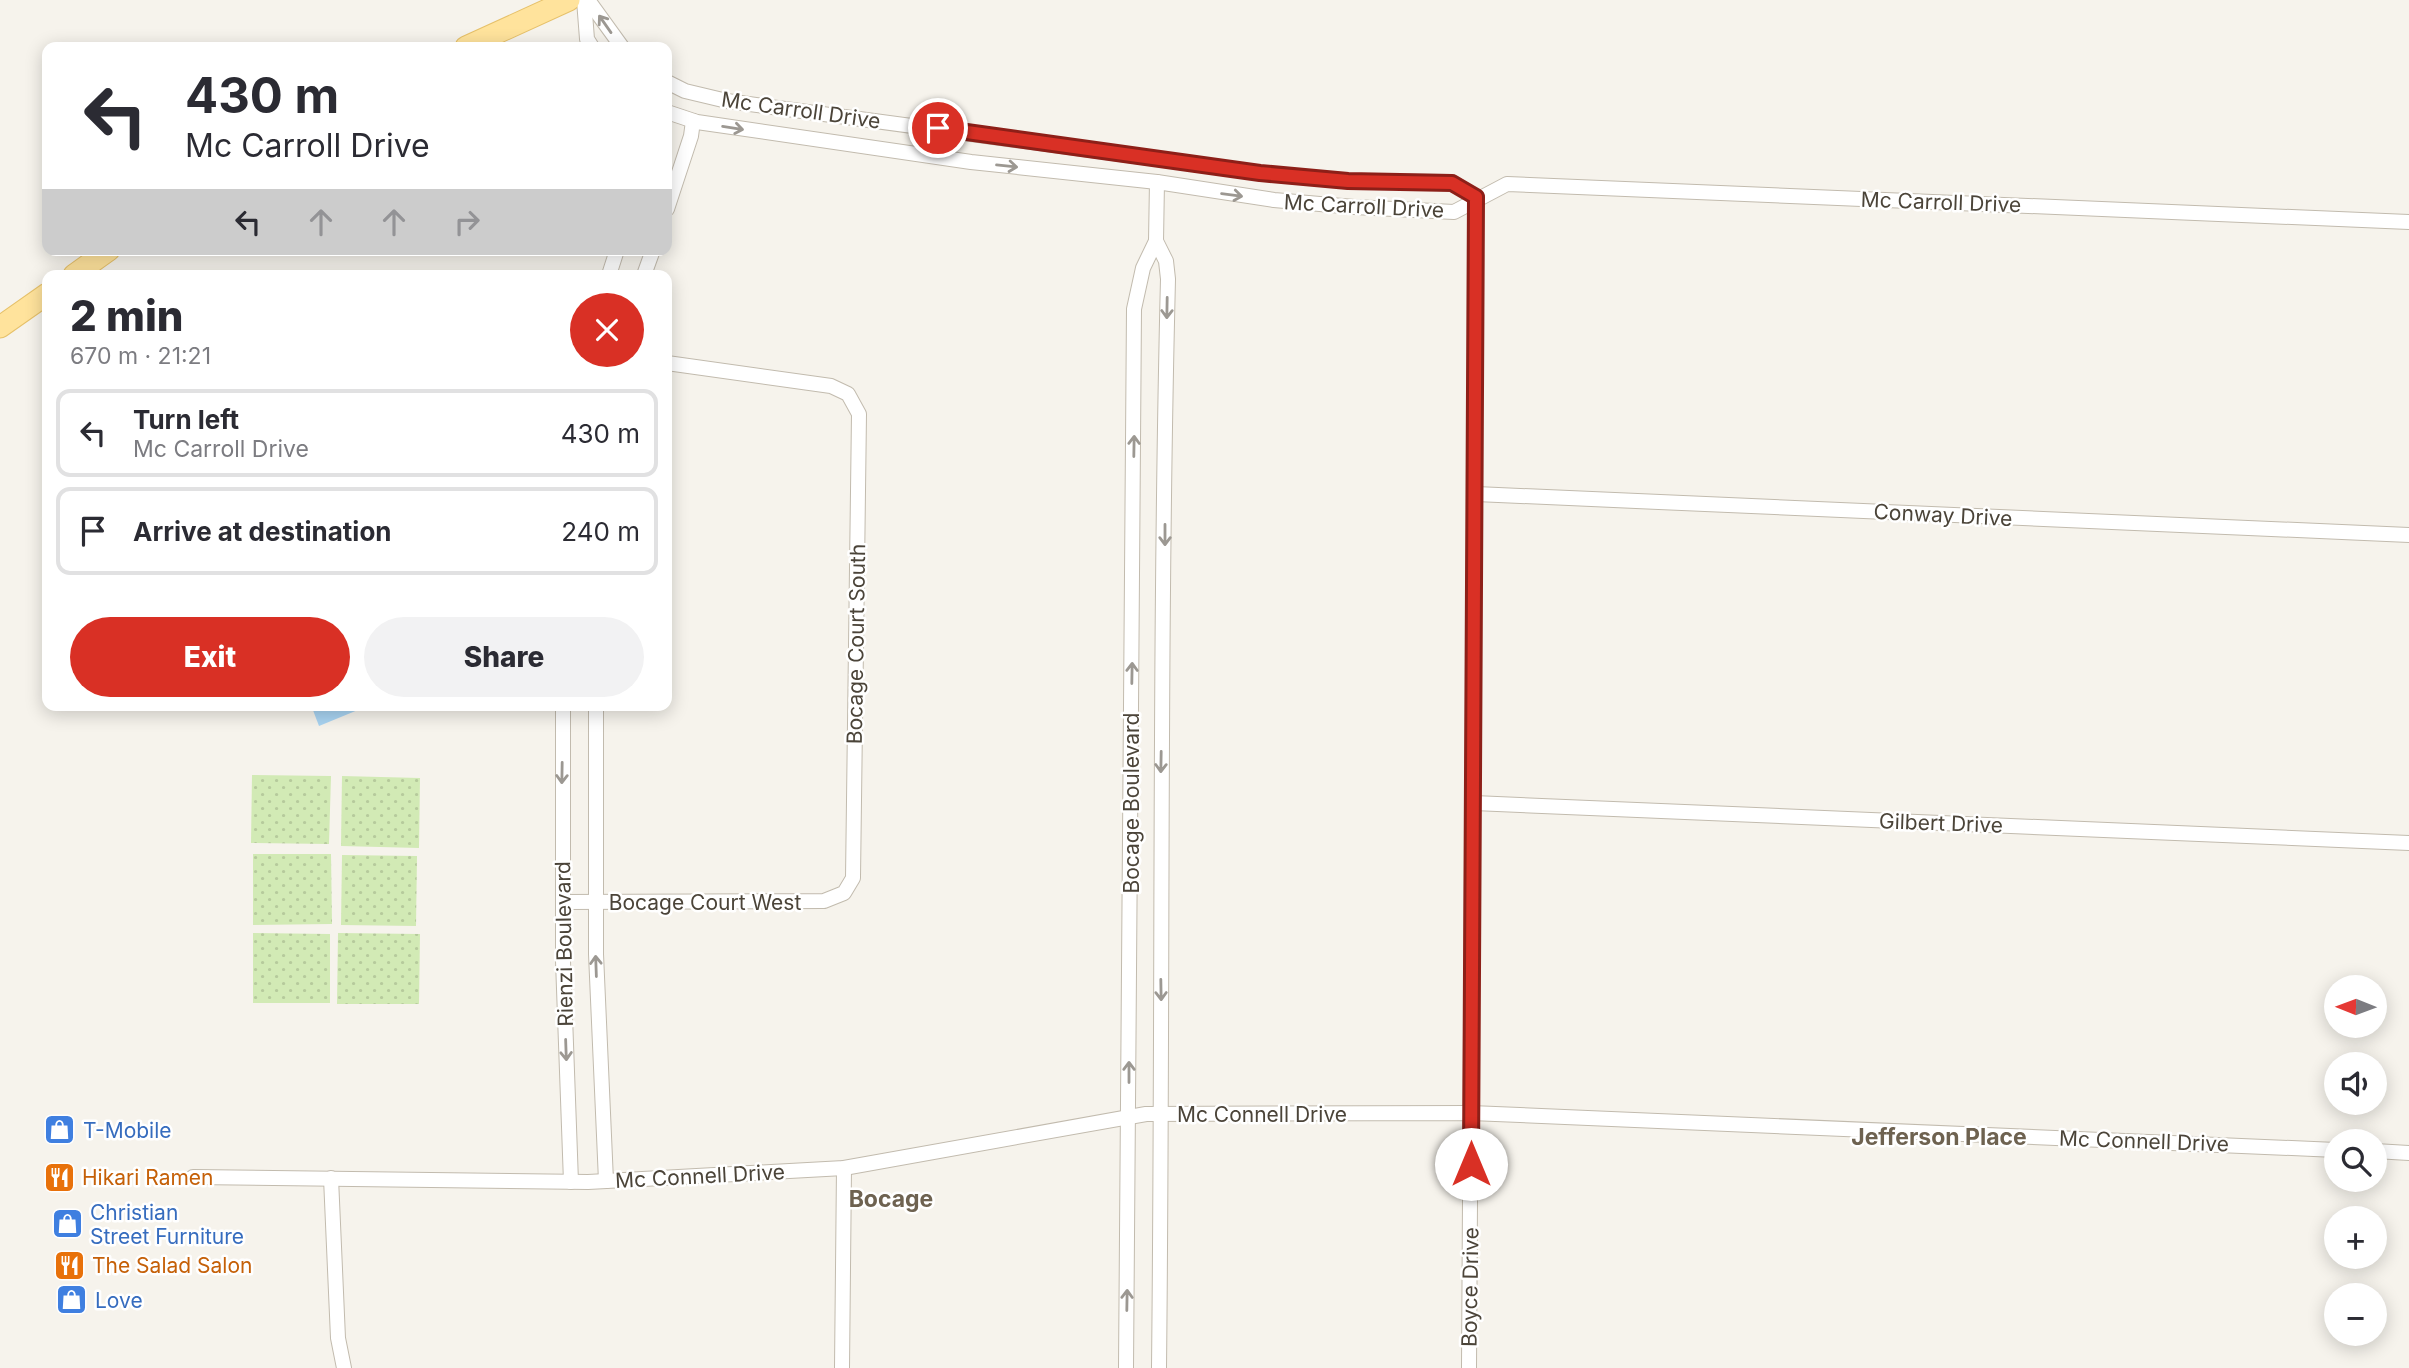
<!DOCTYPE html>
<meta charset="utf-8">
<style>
:root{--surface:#fff;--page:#f2f2f3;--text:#2b2b33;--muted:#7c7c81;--line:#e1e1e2;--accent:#d93025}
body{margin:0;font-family:Inter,sans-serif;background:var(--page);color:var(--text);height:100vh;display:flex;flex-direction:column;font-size:26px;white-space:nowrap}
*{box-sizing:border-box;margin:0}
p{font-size:23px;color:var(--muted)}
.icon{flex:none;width:38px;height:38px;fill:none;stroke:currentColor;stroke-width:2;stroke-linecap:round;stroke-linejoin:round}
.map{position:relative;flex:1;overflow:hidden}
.side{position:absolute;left:42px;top:270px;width:630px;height:441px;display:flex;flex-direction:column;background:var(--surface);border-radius:14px;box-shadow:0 4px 18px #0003}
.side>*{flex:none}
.banner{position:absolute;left:42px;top:42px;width:630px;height:214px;border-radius:14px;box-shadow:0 4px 18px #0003;background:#fff;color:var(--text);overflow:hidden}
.needle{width:46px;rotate:271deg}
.tools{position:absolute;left:2324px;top:975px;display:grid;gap:14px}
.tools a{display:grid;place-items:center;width:63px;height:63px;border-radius:50%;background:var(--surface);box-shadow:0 4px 18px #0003;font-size:35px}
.pin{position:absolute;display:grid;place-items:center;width:60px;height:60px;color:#fff;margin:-30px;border:4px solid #fff;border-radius:50%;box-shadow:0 2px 7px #0007}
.me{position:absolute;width:77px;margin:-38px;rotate:0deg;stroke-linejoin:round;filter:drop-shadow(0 0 5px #0008)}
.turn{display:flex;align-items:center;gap:24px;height:147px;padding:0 28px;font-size:32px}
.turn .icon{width:91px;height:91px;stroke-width:2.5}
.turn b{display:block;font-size:49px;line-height:60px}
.lanes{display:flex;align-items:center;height:66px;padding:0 28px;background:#0003;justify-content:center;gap:35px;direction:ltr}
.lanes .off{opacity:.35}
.round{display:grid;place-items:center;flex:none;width:74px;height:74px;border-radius:37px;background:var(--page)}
.overview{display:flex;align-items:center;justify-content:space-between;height:119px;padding:0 28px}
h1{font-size:42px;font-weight:800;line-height:52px}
.primary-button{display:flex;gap:14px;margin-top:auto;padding:14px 28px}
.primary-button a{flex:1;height:80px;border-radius:42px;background:var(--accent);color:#fff;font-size:28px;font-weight:800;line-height:80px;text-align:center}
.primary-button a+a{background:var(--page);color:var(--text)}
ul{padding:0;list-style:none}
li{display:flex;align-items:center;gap:21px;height:88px;margin:0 14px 10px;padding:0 14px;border:4px solid var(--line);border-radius:14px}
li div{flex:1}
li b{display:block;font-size:26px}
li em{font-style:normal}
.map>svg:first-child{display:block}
.park{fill:url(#park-dots)}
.water{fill:#a9d4f2}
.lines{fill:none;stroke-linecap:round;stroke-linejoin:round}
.street-casing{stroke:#c2bbae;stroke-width:16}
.primary-casing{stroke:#e6c16a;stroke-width:23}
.street{stroke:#fff;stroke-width:14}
.primary{stroke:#ffe39c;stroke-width:21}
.oneway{stroke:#9c9892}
.route-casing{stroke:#8d1f18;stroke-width:18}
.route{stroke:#d93025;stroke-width:12}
.labels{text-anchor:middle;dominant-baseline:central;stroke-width:5;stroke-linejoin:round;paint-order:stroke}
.street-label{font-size:21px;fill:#4b4439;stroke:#fff}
.shop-label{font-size:21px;fill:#366cbe;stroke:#fff;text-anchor:start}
.food-label{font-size:21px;fill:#c56008;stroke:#fff;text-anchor:start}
.neighbourhood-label{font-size:23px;font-weight:bold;fill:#6e6250;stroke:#fff}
</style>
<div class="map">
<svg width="2409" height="1368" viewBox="0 0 2409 1368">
<defs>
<pattern id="park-dots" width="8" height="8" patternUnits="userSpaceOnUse" patternTransform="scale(1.75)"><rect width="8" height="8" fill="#d2eab5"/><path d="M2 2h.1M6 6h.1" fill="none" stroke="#b6ca9c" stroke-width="1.8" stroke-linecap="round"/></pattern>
</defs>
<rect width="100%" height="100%" fill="#f6f3ec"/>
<!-- park -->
<g class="park">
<path d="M 252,775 L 331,776 L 329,844 L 251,843 Z"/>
<path d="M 342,776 L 420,778 L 419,848 L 341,846 Z"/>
<path d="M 253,854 L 331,854 L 332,924 L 253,925 Z"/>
<path d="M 342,855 L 417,856 L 416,926 L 341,925 Z"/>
<path d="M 253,933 L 330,934 L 330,1003 L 253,1003 Z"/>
<path d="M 338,933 L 420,934 L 419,1004 L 337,1004 Z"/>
</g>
<!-- water -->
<path class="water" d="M 311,705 L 370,705 L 319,726 Z"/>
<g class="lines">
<defs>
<g id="street">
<path d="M 584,0 L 587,39 L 592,47"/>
<path d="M 588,0 L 622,47"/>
<path d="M 667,82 L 685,91 L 727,101 L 1260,173 L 1348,181 L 1452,182 L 1476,197"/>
<path d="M 667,112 L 697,122 L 971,162 L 1157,182 L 1274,200 L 1354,207 L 1454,212 L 1507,184 L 2409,222"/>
<path d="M 1157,182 L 1156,241 L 1166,261 L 1168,279 C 1159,642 1163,1005 1159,1368"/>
<path d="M 667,209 L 691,136 L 693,121"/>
<path d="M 609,275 L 617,250"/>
<path d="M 644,275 L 653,250"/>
<path d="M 1476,494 L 2409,535"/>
<path d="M 563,705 L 563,961 L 571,1182"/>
<path d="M 596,705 L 596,954 L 606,1181"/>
<path d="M 1474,803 L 2409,843"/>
<path d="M 564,902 L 824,901 L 844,893 L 853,878 L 859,414 L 848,394 L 831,386 L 667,363"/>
<path d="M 2375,1151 L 2409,1153"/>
<path d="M 193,1177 L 588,1182 L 844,1168 L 1146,1114 L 1471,1113 L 2336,1150"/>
<path d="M 331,1178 L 338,1338 L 344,1368"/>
<path d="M 842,1368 L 844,1168"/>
<path d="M 1126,1368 L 1134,309 L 1143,268 L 1156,241"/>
<path d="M 1469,1368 L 1476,197"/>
</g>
<g id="primary">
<path d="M 466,47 L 569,0"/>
<path d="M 74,275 L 109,250"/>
<path d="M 0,327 L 47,294"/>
</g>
</defs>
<!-- street casing -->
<use href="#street" class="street-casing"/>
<!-- primary casing -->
<use href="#primary" class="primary-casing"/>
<!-- street -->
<use href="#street" class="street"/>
<!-- primary -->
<use href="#primary" class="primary"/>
</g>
<!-- one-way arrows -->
<defs><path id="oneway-shaft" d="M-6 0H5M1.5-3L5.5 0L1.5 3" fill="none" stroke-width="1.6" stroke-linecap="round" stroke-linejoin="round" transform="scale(1.75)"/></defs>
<g class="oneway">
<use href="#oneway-shaft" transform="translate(605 24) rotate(-125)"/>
<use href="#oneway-shaft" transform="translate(733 128) rotate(9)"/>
<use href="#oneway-shaft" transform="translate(1007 166) rotate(6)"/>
<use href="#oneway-shaft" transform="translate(1232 195) rotate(7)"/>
<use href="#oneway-shaft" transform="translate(1167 308) rotate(91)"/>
<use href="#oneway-shaft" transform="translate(1134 446) rotate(-89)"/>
<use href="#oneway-shaft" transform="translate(1165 535) rotate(90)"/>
<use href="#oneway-shaft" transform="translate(1132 673) rotate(-89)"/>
<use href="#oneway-shaft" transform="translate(1161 762) rotate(91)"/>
<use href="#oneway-shaft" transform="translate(562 773) rotate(91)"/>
<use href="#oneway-shaft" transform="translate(596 966) rotate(-92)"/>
<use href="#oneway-shaft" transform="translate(1161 990) rotate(89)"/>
<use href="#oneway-shaft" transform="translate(566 1050) rotate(88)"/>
<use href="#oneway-shaft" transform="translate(1129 1072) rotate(-90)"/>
<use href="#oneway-shaft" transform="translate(1127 1300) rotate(-89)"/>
</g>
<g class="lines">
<defs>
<path id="route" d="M 938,128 L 1260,173 L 1348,181 L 1452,183 L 1476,197 L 1471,1164"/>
</defs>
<!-- route casing -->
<use href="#route" class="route-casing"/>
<!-- route -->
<use href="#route" class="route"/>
</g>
<!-- icons -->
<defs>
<symbol id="shop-square" viewBox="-11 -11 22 22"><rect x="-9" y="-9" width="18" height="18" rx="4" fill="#3f7fe0" stroke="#fff"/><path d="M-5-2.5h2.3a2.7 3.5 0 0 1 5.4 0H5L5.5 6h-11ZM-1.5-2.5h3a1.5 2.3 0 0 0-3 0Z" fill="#fff"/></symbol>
<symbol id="restaurant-square" viewBox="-11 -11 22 22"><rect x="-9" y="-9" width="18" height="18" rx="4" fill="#e8710a" stroke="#fff"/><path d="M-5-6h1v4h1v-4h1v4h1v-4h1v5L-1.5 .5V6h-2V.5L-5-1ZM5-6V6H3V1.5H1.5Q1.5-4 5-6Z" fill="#fff"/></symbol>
</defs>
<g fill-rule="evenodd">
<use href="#shop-square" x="42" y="1112" width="35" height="35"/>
<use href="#restaurant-square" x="42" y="1160" width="35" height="35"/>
<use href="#shop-square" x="50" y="1206" width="35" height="35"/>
<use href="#restaurant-square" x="52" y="1248" width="35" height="35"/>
<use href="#shop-square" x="54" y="1282" width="35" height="35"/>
</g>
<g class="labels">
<!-- street labels -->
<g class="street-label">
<text transform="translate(801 110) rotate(8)">Mc Carroll Drive</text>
<text transform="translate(1941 202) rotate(2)">Mc Carroll Drive</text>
<text transform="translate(1364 206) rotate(3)">Mc Carroll Drive</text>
<text transform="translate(1943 515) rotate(3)">Conway Drive</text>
<text transform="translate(856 644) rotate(-89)">Bocage Court South</text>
<text transform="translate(1131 803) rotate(-90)">Bocage Boulevard</text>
<text transform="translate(1941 823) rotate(2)">Gilbert Drive</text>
<text x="705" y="902">Bocage Court West</text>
<text transform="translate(564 944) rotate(-91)">Rienzi Boulevard</text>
<text x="1262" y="1114">Mc Connell Drive</text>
<text transform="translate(2144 1141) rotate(2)">Mc Connell Drive</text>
<text transform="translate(700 1176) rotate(-3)">Mc Connell Drive</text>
<text transform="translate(1470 1287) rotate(-89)">Boyce Drive</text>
</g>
<!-- shop labels -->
<g class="shop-label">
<text x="83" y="1130">T-Mobile</text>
<text x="90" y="1212">Christian<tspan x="90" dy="24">Street Furniture</tspan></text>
<text x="95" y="1300">Love</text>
</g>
<!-- food labels -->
<g class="food-label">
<text x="82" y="1177">Hikari Ramen</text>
<text x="92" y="1265">The Salad Salon</text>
</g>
<!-- neighbourhood labels -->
<g class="neighbourhood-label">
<text x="1939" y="1137">Jefferson Place</text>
<text x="891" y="1199">Bocage</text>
</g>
</g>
</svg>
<div class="tools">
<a><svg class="needle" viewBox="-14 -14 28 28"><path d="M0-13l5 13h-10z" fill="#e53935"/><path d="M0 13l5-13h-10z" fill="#7c7c81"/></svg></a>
<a><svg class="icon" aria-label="sound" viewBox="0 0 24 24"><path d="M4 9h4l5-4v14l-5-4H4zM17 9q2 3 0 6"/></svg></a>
<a><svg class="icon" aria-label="search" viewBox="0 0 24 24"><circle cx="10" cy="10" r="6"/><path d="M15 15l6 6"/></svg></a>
<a>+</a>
<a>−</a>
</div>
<div class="pin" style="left:938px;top:128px;background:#d93025"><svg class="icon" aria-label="arrive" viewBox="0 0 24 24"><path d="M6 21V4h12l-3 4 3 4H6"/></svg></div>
<svg class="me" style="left:1471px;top:1164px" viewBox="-20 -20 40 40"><circle r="19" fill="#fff"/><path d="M0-13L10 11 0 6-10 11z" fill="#d93025"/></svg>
<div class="banner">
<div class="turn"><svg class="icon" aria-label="left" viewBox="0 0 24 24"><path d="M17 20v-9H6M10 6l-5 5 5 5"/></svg><div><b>430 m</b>Mc Carroll Drive</div></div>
<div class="lanes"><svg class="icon" aria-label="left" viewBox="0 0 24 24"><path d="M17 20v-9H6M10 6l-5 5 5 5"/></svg><svg class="icon off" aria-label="ahead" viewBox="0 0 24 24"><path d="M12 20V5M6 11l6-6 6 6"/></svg><svg class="icon off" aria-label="ahead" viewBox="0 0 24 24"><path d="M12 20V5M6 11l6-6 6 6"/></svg><svg class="icon off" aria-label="right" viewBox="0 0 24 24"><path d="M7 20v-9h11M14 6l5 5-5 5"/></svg></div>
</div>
<section class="side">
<div class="overview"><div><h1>2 min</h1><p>670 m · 21:21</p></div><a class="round" style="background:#d93025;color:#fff"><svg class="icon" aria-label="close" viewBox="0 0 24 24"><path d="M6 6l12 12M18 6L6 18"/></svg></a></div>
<ul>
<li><svg class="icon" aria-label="left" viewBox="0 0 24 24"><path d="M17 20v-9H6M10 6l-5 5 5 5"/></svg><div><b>Turn left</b><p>Mc Carroll Drive</p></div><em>430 m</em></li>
<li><svg class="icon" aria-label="arrive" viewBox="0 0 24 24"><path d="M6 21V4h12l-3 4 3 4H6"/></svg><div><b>Arrive at destination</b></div><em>240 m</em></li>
</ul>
<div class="primary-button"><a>Exit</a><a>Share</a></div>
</section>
</div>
